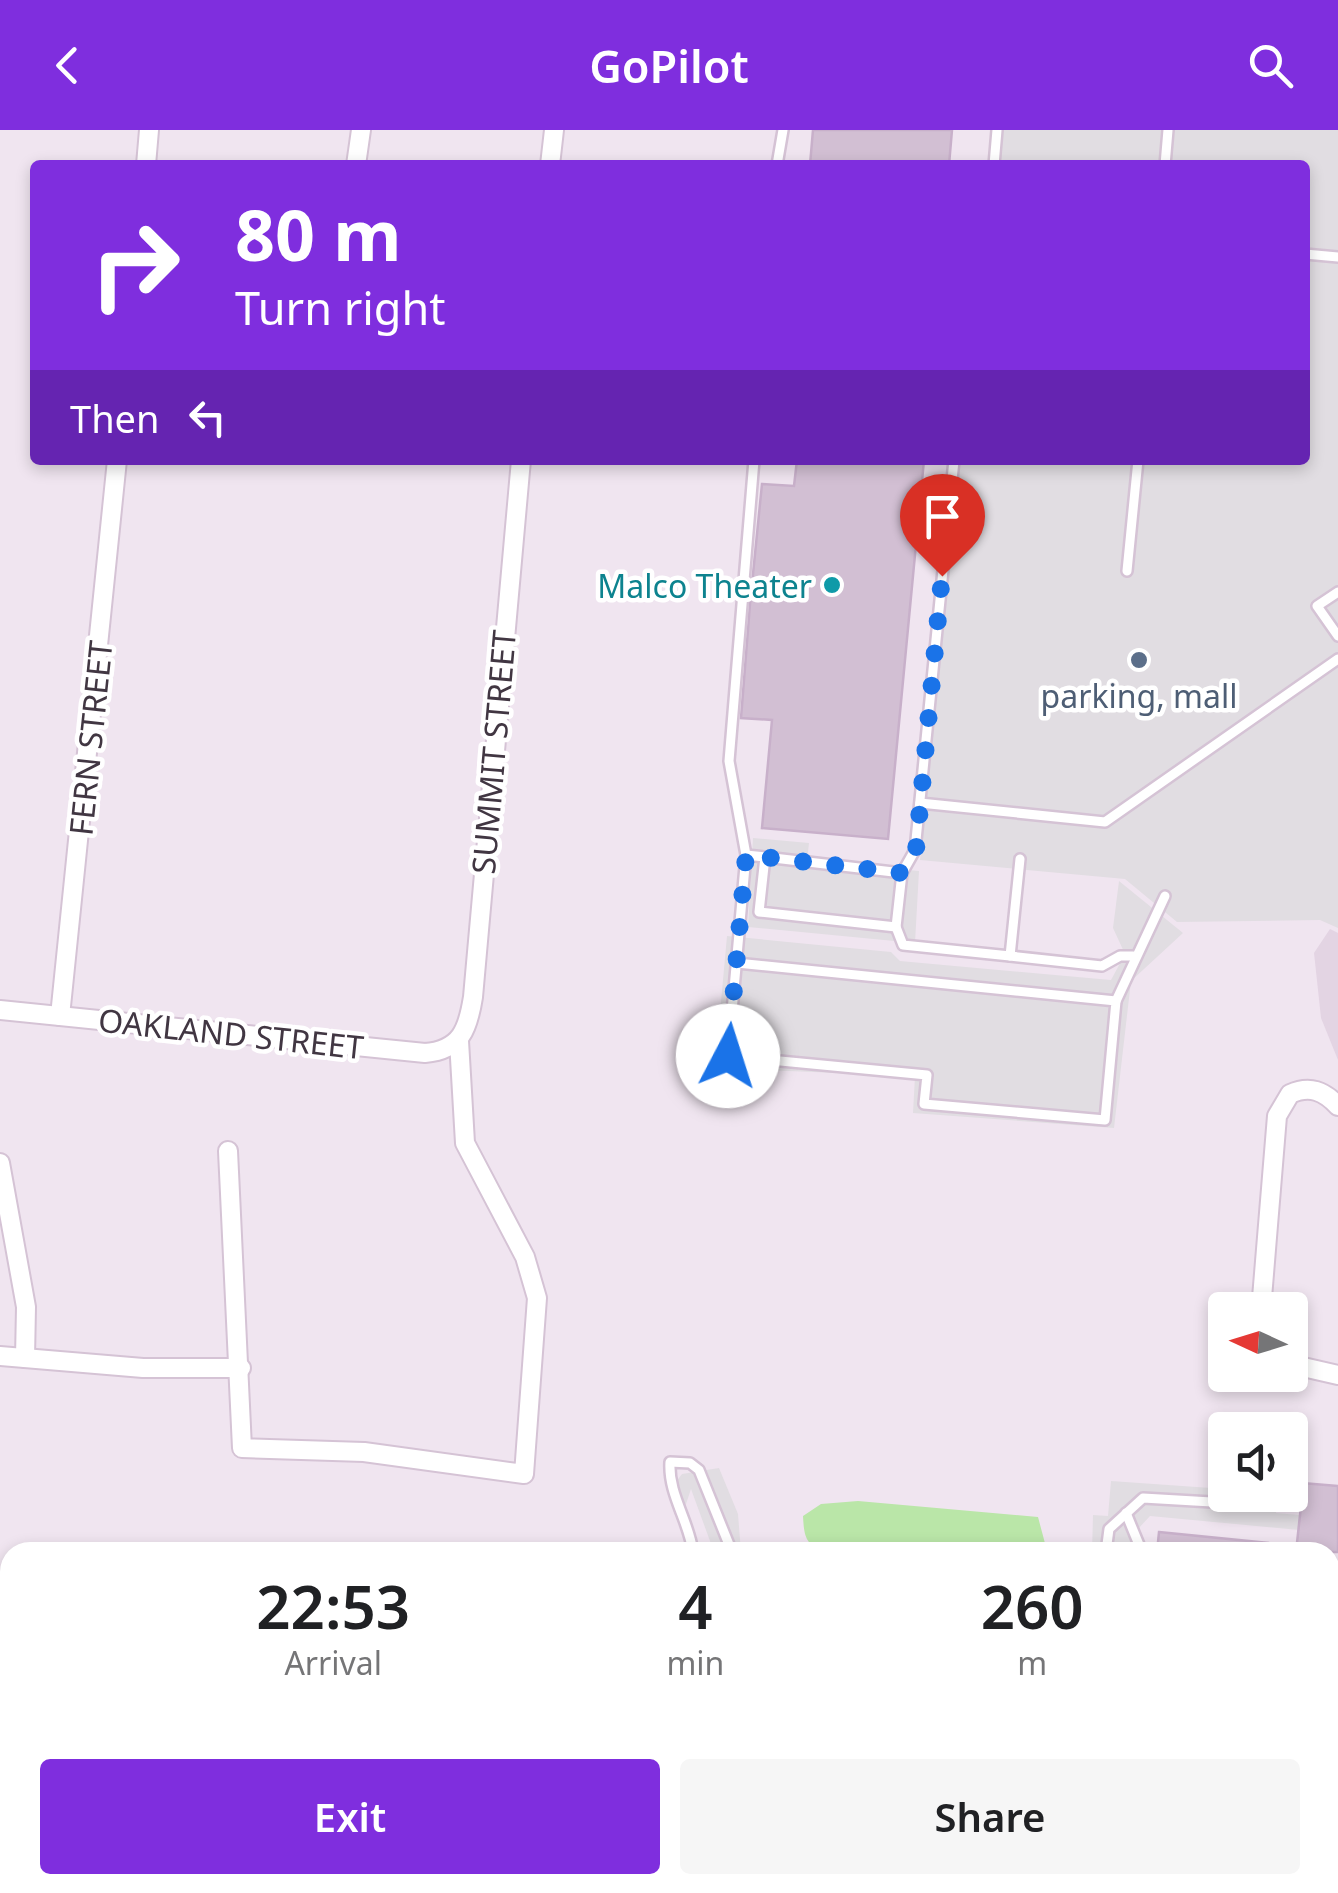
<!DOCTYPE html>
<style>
:root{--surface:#fff;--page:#f6f6f6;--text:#202124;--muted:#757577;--accent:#7f2ede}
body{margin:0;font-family:"Noto Sans",sans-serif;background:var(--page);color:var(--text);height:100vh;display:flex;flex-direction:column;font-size:38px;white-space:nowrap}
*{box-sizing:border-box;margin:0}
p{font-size:32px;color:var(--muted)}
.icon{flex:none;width:55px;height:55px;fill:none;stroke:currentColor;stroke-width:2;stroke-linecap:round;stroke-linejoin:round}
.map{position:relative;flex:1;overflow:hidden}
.sheet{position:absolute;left:0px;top:1412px;width:1340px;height:352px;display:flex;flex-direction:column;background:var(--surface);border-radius:30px 30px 0 0;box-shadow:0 5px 15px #0003}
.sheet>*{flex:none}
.top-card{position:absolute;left:30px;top:30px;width:1280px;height:305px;border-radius:10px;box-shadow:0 5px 15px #0003;background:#7f2ede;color:#fff;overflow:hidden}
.needle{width:65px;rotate:274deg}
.controls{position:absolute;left:1208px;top:1162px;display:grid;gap:20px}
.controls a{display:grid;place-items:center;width:100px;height:100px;border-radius:10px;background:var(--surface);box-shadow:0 5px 15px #0003;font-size:50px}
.pin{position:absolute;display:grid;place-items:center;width:85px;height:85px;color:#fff;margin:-102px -42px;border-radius:50% 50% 50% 0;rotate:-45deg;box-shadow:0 0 10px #0007}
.pin .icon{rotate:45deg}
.me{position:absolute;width:110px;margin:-55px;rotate:5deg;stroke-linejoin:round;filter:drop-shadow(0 0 8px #0008)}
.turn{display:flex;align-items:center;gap:35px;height:210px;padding:0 40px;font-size:45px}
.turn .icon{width:130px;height:130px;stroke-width:2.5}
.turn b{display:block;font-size:70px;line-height:85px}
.then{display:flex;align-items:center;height:95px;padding:0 40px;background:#0003;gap:20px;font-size:38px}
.eta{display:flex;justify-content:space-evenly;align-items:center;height:170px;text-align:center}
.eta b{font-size:60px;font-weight:600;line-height:70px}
.primary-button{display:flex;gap:20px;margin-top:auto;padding:20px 40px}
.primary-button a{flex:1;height:115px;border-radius:10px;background:var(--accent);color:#fff;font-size:40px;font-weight:600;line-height:115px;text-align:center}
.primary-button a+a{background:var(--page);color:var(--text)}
header{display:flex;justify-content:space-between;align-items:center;height:130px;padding:0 40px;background:var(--accent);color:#fff;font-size:45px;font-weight:600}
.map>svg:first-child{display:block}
.residential{fill:#e3d4e3}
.parking{fill:#e1dde2}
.water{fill:#bae6a8}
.building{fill:#d2bfd3;stroke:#c8b0ca;stroke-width:2.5}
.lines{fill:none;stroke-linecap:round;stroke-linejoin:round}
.service-casing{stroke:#d5c3d5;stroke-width:14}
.minor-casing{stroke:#d5c3d5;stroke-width:22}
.service{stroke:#fff;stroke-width:9}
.minor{stroke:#fff;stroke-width:18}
.route{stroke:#1a73e8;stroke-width:18;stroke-dasharray:0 32.4}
.culture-dot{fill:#0f9aa8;stroke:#fff;stroke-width:4}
.service-dot{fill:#5c6f8a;stroke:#fff;stroke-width:4}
.labels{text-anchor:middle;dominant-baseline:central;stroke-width:9;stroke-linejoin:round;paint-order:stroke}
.culture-label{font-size:32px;fill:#0d838f;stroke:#fff;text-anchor:end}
.service-label{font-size:32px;fill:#4e5e75;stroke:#fff}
.street-label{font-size:32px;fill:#413642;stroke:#fff}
</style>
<header><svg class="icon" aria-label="back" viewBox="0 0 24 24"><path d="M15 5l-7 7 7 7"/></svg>GoPilot<svg class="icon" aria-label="search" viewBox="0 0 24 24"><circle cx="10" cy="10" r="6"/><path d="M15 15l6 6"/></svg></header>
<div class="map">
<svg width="1338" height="1763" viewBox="0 0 1338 1763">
<rect width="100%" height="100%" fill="#f0e5f0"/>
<!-- residential -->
<path class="residential" d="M 1330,799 L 1338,803 L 1338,930 L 1321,888 L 1314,823 Z"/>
<!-- parking -->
<g class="parking">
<path d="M 991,0 L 1338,0 L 1338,798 L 1320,790 L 1177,792 L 1125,749 L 920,730 L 959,330 L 1305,330 L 1305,35 L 988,35 Z"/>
<path d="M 753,708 L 809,713 L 807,731 L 919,741 L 915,813 L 748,797 Z"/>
<path d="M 1119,751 L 1183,803 L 1131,851 L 1114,998 L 913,983 L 915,946 L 715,938 L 727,806 L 891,822 L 900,831 L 1111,850 L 1125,824 L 1113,798 Z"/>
<path d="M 719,1338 L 738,1384 L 741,1422 L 714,1422 L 691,1359 L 684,1380 L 699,1422 L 675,1422 L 690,1420 L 673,1380 L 676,1352 L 682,1344 Z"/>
<path d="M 1111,1351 L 1225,1359 L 1225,1365 L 1278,1365 L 1276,1383 L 1300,1385 L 1299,1400 L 1150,1386 L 1138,1399 L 1144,1422 L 1092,1422 L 1093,1385 L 1108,1386 Z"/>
<path d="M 666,1755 L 858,1755 L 863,1763 L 674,1763 Z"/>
<path d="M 951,1755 L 1044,1755 L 1047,1763 L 931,1763 Z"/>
</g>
<!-- water -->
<path class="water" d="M 858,1371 L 1038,1387 L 1046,1417 L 1064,1421 L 823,1422 C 805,1414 804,1405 803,1386 L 821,1374 Z"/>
<!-- building -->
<g class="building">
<path d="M 813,0 L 952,0 L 949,35 L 810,35 Z"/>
<path d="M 797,330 L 924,330 L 888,709 L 762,698 L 772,590 L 741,588 L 750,474 L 762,354 L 794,356 Z"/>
<path d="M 1290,1352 L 1338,1356 L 1338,1422 L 1296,1422 L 1301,1376 L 1290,1375 Z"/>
<path d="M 1159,1402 L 1268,1413 L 1268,1422 L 1157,1422 Z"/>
</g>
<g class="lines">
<defs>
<g id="service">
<path d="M 777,35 L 783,0"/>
<path d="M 994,35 L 997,0"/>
<path d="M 1165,35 L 1168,0"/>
<path d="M 1305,124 L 1338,127"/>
<path d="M 1127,441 L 1138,330"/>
<path d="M 1338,462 L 1317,476 L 1338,506"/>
<path d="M 920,673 L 1105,692 L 1338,529"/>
<path d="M 746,725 L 729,631 L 754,330"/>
<path d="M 1020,729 L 1010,826 L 1102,836 L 1120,826 L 1133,826"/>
<path d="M 902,743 L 765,727 L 759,782 L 896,797 L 902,743 L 915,720 L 954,330"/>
<path d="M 896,797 L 903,815 L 1010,826"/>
<path d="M 737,833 L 1116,871 L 1105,990 L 924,974 L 927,945 L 728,926 L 746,725 L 765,727"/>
<path d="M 1116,871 L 1165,766"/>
<path d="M 1126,1383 L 1142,1422"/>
<path d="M 693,1422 C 689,1391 668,1364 670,1332 L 690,1333 L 699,1340 L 732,1422"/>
<path d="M 1106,1422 L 1109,1399 L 1143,1368 L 1263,1375"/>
<path d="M 1330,1547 L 1338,1549"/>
<path d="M 1330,1642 L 1338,1643"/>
<path d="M 1330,1689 L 1338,1691"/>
<path d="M 759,1755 L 800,1763"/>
<path d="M 886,1755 L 888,1763"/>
<path d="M 1185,1755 L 1188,1763"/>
<path d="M 1237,1755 L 1237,1763"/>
<path d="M 685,1763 L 688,1755"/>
<path d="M 994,1763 L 1017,1763"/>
<path d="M 1200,1763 L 1202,1755"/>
<path d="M 1281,1763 L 1300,1763"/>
</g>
<g id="minor">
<path d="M 146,35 L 149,0"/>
<path d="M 356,35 L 361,0"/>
<path d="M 550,35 L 554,0"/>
<path d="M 0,880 L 425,923 C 461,920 468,899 473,867 L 521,330"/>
<path d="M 60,886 L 117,330"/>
<path d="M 228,1021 L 242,1318 L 364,1322 L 524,1344 L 537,1168 L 525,1127 L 465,1013 L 459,911"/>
<path d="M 0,1033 L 26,1177 L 25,1228"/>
<path d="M 1261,1180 L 1277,986 L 1290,964 C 1310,955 1324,961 1338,976"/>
<path d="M 0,1226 L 143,1238 L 241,1238"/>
<path d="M 1290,1234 L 1338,1245"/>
<path d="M 0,1739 L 10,1739"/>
<path d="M 193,1755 L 282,1763"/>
<path d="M 440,1763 L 441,1755"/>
</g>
</defs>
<!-- service casing -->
<use href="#service" class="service-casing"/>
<!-- minor casing -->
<use href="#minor" class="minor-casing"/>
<!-- service -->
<use href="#service" class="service"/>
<!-- minor -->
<use href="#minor" class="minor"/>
</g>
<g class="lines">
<!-- route -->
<path class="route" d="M 728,926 L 746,725 L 902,743 L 916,720 L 942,446"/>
</g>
<!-- markers -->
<circle class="culture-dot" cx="832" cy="455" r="10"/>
<circle class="service-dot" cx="1139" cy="530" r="10"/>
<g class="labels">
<!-- culture labels -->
<g class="culture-label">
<text x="812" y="455">Malco Theater</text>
</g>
<!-- service labels -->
<g class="service-label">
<text x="1139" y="565">parking, mall</text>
</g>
<!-- street labels -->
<g class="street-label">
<text transform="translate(90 608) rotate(-84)">FERN STREET</text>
<text transform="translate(493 622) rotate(-85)">SUMMIT STREET</text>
<text transform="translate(231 903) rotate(6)">OAKLAND STREET</text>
</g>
</g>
</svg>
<div class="controls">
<a><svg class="needle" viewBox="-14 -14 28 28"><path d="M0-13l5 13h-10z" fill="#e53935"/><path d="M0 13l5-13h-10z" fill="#757577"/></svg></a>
<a><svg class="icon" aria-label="sound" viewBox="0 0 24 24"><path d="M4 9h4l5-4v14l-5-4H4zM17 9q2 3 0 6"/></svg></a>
</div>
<div class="pin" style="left:942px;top:446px;background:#d93025"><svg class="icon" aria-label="arrive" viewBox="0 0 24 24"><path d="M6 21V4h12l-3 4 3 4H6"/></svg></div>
<svg class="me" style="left:728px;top:926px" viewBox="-20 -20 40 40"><circle r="19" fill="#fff"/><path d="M0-13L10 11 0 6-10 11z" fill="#1a73e8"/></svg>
<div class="top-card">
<div class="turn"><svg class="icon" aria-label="right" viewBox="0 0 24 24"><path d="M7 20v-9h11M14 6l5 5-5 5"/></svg><div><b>80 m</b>Turn right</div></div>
<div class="then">Then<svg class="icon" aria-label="left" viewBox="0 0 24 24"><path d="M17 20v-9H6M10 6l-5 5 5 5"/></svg></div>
</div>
<section class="sheet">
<div class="eta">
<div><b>22:53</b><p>Arrival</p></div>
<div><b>4</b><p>min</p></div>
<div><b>260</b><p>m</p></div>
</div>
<div class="primary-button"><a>Exit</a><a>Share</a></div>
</section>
</div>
